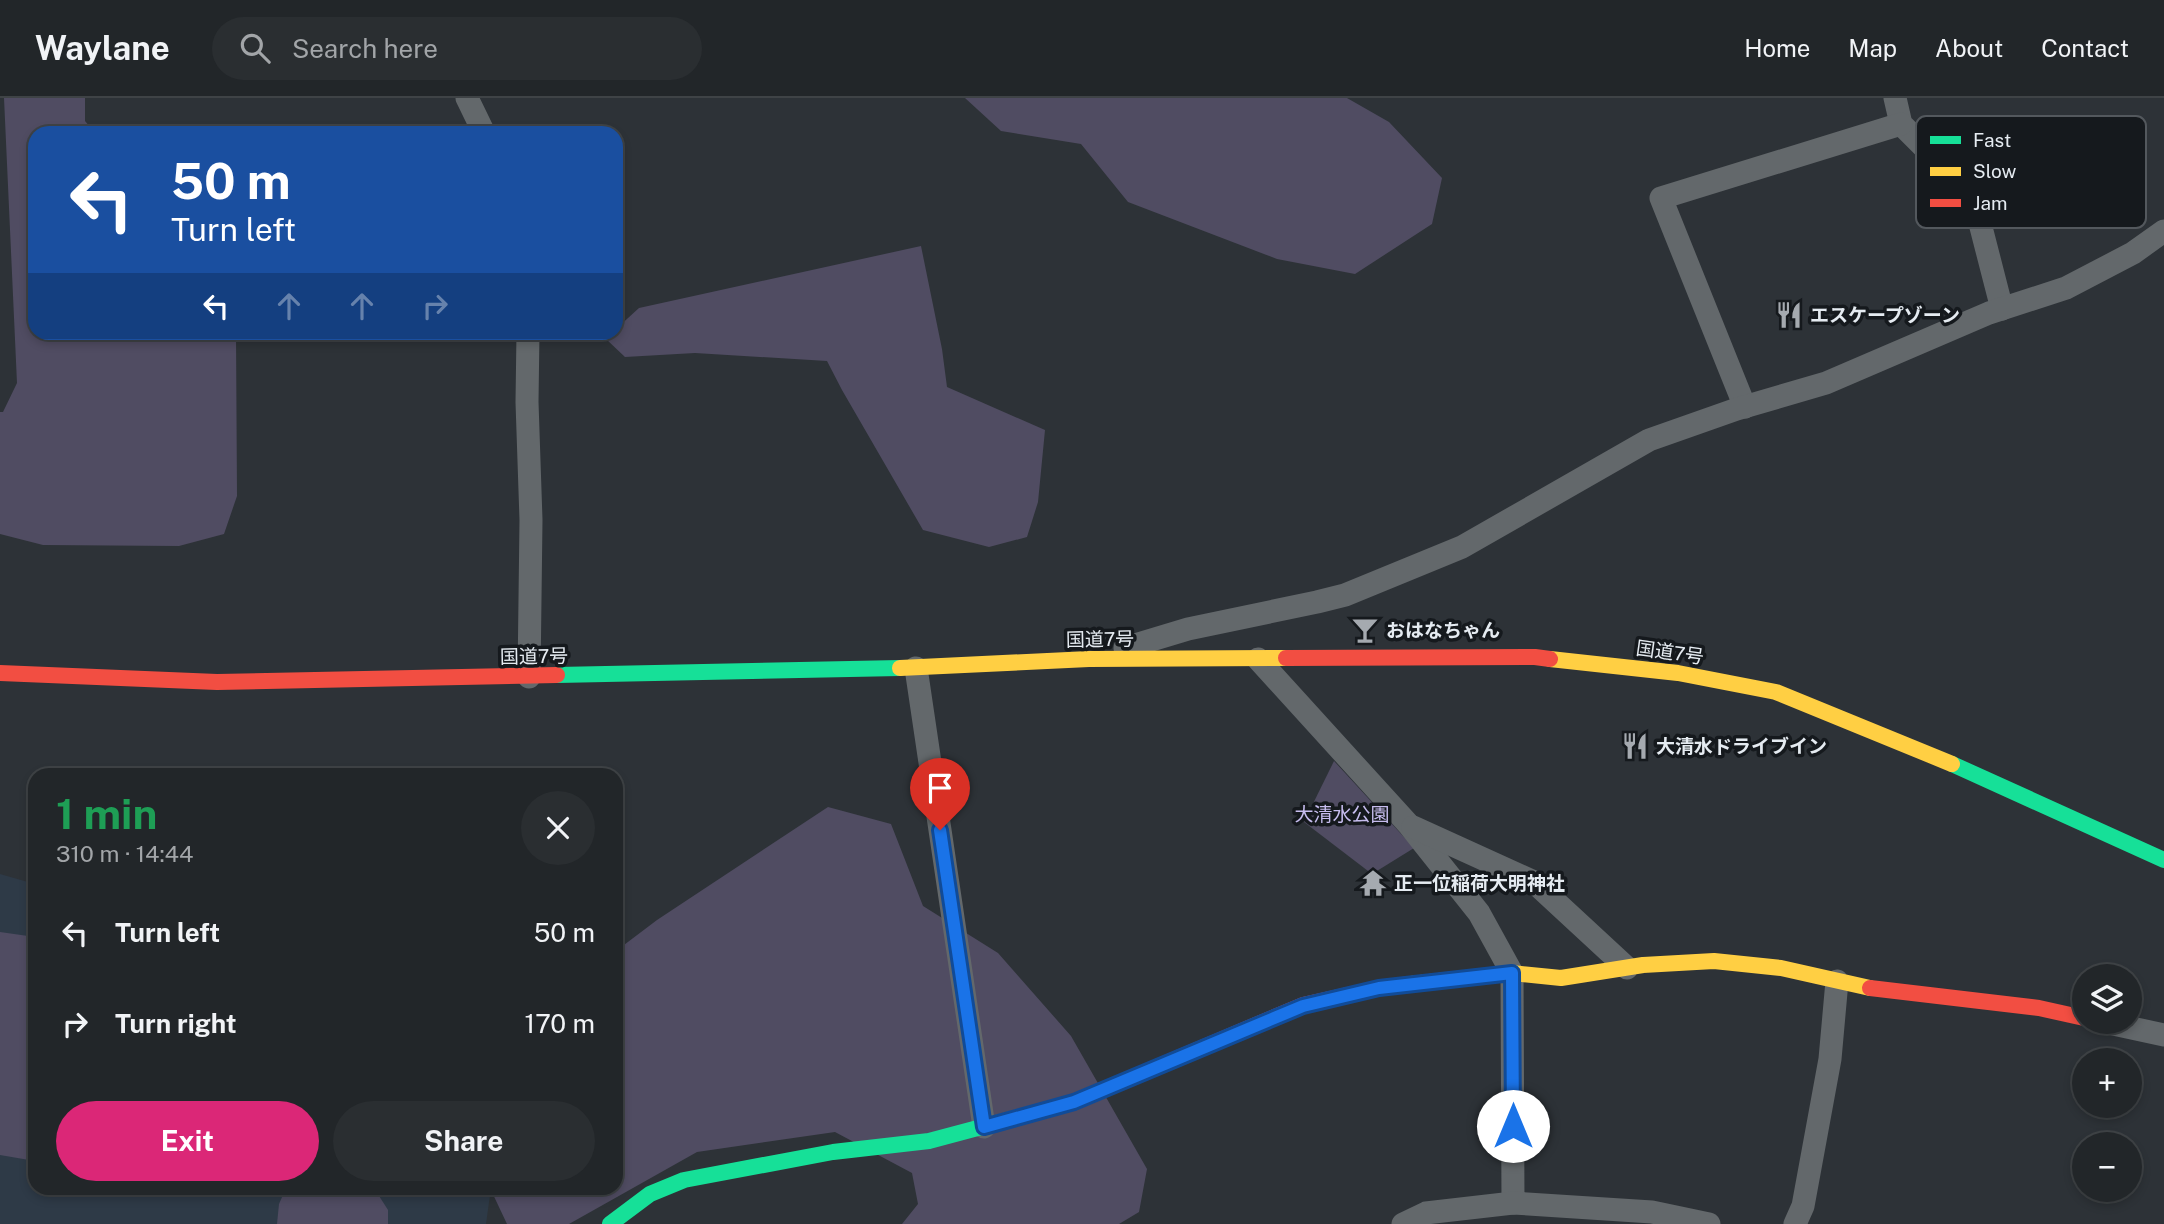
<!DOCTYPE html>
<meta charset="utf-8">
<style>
:root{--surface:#222629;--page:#2a2e31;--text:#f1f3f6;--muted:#a2a5a8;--line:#3f4346;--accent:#db2777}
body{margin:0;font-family:"Public Sans","Noto Sans JP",sans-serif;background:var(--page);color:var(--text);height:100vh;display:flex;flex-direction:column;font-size:26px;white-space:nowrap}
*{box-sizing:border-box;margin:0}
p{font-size:23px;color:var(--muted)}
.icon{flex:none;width:38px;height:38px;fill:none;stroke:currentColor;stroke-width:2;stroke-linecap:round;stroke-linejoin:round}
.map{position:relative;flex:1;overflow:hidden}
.details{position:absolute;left:28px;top:670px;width:595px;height:427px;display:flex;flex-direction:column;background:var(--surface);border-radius:21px;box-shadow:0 4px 10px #0003,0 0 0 2px var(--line)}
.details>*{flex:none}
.guide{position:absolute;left:28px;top:28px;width:595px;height:214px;border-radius:21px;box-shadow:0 4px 10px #0003,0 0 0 2px var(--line);background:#1a4fa0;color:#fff;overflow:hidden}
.buttons{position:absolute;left:2072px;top:866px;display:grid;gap:14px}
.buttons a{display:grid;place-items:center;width:70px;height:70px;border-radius:50%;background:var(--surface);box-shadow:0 4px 10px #0003,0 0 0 2px var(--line);font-size:35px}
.pin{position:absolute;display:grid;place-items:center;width:60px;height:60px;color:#fff;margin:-72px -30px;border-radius:50% 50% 50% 0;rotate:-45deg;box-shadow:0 0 7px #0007}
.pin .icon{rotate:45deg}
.me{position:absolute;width:77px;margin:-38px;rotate:0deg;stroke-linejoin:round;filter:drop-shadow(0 0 5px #0008)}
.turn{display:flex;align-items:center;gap:24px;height:147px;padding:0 28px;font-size:32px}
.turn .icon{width:91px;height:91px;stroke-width:2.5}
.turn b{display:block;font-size:49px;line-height:60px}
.lanes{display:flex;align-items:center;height:66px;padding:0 28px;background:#0003;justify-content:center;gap:35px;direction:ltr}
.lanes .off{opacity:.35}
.round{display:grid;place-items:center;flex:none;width:74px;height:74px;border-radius:37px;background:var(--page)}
.headline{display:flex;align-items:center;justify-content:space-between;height:119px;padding:0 28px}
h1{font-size:42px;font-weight:700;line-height:52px;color:#1e9e55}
.cta{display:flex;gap:14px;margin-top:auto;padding:14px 28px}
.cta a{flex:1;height:80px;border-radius:42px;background:var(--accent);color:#fff;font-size:28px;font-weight:700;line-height:80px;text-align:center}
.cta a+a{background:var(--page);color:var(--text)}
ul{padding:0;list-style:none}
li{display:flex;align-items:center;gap:21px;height:91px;padding:0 28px}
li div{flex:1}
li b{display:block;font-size:26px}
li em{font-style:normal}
header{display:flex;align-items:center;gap:42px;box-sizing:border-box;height:98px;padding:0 35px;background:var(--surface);border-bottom:2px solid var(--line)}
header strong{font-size:33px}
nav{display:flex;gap:38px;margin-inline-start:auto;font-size:24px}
.search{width:490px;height:63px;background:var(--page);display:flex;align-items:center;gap:18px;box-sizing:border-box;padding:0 24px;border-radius:38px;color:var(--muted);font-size:26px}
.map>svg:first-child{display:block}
.built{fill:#2e3a47}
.green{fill:#504c62}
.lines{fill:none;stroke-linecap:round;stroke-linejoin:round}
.street{stroke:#63686b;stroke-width:23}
.fast{stroke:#16e098;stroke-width:16}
.slow{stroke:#ffcf43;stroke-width:16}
.jam{stroke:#f24e42;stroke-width:16}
.route-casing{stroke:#114b97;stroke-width:18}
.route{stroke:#1a73e8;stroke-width:12}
.labels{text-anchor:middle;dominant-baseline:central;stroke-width:7;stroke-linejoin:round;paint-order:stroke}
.poi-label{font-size:19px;font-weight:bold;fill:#e5ebf1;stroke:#15191d;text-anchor:start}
.street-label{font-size:19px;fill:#e5ebf1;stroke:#15191d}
.park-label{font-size:19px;fill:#c7bdef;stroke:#15191d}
.key{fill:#15191d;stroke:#53585d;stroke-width:2}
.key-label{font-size:19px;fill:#e5ebf1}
</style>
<header>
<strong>Waylane</strong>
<div class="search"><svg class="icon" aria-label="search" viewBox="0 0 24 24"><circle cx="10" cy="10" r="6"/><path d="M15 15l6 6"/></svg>Search here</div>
<nav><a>Home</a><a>Map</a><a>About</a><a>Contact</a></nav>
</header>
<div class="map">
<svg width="2164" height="1126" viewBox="0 0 2164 1126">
<rect width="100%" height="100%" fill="#2d3237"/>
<!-- built -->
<path class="built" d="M 0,776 L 35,786 L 35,1090 L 477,1090 L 490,1097 L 486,1126 L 0,1126 Z"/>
<!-- green -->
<g class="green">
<path d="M 4,0 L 85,0 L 85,23 L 95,35 L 35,35 L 35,234 L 236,235 L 237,398 L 224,436 L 179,448 L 43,447 L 0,436 L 0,314 L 3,314 L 17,285 Z"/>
<path d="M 965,0 L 1347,0 L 1389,24 L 1442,80 L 1432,126 L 1355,176 L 1277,161 L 1128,104 L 1081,46 L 1001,33 Z"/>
<path d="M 921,148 L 942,251 L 947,289 L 1045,332 L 1038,404 L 1027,439 L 989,449 L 923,432 L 842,292 L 827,263 L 695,255 L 625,259 L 606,241 L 613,235 L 616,234 L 616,231 L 639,210 Z"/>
<path d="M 1334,663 L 1414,750 L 1372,776 L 1304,724 Z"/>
<path d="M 828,709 L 891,726 L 923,808 L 998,855 L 1071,938 L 1147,1071 L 1139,1114 L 1119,1126 L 902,1126 L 918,1106 L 912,1075 L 835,1034 L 697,1054 L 569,1126 L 507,1126 L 490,1090 L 616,1090 L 616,853 L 657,822 Z"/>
<path d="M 0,834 L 35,839 L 35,1063 L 0,1057 Z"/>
<path d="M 286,1090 L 374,1090 L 388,1112 L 388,1126 L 277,1126 L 279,1106 Z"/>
</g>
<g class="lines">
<!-- street -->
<g class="street">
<path d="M 467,0 L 484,35"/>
<path d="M 1895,0 L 1901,26 L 1973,98 L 2002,211"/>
<path d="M 528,234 L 527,304 L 531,422 L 529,579"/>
<path d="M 1745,309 L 1661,100 L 1901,26"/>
<path d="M 1125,550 L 1188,531 L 1317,504 L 1345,497 L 1462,449 L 1649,342 L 1737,311 L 1826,285 L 1989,215 L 2066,190 L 2133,155 L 2164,133"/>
<path d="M 1258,561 L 1409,727 L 1479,815 L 1512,875 L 1513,1105"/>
<path d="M 916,570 L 984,1029"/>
<path d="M 1413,729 L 1534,784 L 1627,870"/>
<path d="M 2104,924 L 2164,937"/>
<path d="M 1403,1126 L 1426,1115 L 1513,1105 L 1652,1114 L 1709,1126"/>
<path d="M 1795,1126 L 1803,1108 L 1830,961 L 1837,883"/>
</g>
<!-- fast -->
<g class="fast">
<path d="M 557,577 L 900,570"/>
<path d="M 1952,666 L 2164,762"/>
<path d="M 610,1126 L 650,1096 L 684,1082 L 833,1054 L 929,1043 L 1041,1013"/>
</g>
<!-- slow -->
<g class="slow">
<path d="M 1550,561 L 1678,575 L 1776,594 L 1952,666"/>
<path d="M 900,570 L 1089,561 L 1286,560"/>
<path d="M 1411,886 L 1512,875 L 1561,880 L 1643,867 L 1714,863 L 1781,870 L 1870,890"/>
</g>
<!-- jam -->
<g class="jam">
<path d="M 1286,560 L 1535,559 L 1550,561"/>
<path d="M 0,575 L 217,584 L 557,577"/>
<path d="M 1870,890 L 2039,910 L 2084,920"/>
<path d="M 1041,1013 L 1074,1004 L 1303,907 L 1379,890 L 1411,886"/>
</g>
</g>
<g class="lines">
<defs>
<path id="route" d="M 940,732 L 984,1029 L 1074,1004 L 1303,908 L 1379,890 L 1512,875 L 1513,1028"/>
</defs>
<!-- route casing -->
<use href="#route" class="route-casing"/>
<!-- route -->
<use href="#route" class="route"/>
</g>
<!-- icons -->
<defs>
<symbol id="restaurant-bare" viewBox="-9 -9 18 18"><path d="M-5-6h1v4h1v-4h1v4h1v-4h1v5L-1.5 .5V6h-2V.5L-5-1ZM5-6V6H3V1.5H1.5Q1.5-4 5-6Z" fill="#a5aab0" stroke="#15191d" stroke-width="2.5" paint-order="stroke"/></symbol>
<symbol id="bar-bare" viewBox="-9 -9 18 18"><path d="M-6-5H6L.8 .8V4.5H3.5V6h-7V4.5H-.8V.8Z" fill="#a5aab0" stroke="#15191d" stroke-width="2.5" paint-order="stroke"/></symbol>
<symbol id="temple-bare" viewBox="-9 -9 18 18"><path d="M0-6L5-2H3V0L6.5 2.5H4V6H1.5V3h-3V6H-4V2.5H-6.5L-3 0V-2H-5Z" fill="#a5aab0" stroke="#15191d" stroke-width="2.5" paint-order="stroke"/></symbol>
</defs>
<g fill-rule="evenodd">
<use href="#restaurant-bare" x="1770" y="198" width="38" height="38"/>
<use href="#bar-bare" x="1346" y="513" width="38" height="38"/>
<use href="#restaurant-bare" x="1616" y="629" width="38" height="38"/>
<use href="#temple-bare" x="1354" y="766" width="38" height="38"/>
</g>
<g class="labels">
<!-- poi labels -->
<g class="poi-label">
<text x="1810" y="217">エスケープゾーン</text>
<text x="1386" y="532">おはなちゃん</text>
<text x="1656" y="648">大清水ドライブイン</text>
<text x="1394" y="785">正一位稲荷大明神社</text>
</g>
<!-- street labels -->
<g class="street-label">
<text transform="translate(1100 541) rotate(-1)">国道7号</text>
<text transform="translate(1670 554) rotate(8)">国道7号</text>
<text transform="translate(534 558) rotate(-1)">国道7号</text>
</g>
<!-- park labels -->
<g class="park-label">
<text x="1342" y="716">大清水公園</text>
</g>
</g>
<!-- legend -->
<rect x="1916" y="18" width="230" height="112" rx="10" class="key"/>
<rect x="1930" y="38" width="31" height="8" fill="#16e098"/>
<rect x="1930" y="69" width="31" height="9" fill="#ffcf43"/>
<rect x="1930" y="101" width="31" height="8" fill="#f24e42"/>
<g class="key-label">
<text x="1973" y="49">Fast</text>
<text x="1973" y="80">Slow</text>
<text x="1973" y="112">Jam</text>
</g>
</svg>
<div class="buttons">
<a><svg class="icon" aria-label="layers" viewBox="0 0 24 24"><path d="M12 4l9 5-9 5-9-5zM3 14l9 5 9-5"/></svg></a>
<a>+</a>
<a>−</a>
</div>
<div class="pin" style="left:940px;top:732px;background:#d93025"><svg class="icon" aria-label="arrive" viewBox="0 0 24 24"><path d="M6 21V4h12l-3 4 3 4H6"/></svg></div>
<svg class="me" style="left:1513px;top:1028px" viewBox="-20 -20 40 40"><circle r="19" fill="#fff"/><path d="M0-13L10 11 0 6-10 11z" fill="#1a73e8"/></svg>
<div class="guide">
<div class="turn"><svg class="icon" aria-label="left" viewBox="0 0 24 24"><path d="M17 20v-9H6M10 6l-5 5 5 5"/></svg><div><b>50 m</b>Turn left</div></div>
<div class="lanes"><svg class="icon" aria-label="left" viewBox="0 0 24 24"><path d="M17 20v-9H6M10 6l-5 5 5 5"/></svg><svg class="icon off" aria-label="ahead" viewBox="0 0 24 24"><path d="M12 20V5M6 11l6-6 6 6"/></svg><svg class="icon off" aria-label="ahead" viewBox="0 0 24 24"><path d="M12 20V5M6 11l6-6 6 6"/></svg><svg class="icon off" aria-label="right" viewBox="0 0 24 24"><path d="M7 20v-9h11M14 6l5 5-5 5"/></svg></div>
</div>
<section class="details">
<div class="headline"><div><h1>1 min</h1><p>310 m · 14:44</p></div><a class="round"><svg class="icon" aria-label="close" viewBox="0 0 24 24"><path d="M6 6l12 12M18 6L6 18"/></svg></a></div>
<ul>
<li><svg class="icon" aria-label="left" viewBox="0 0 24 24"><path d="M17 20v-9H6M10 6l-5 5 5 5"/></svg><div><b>Turn left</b></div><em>50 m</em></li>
<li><svg class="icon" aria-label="right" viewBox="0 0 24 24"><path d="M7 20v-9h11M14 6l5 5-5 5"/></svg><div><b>Turn right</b></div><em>170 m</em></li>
</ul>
<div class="cta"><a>Exit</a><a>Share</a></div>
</section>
</div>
